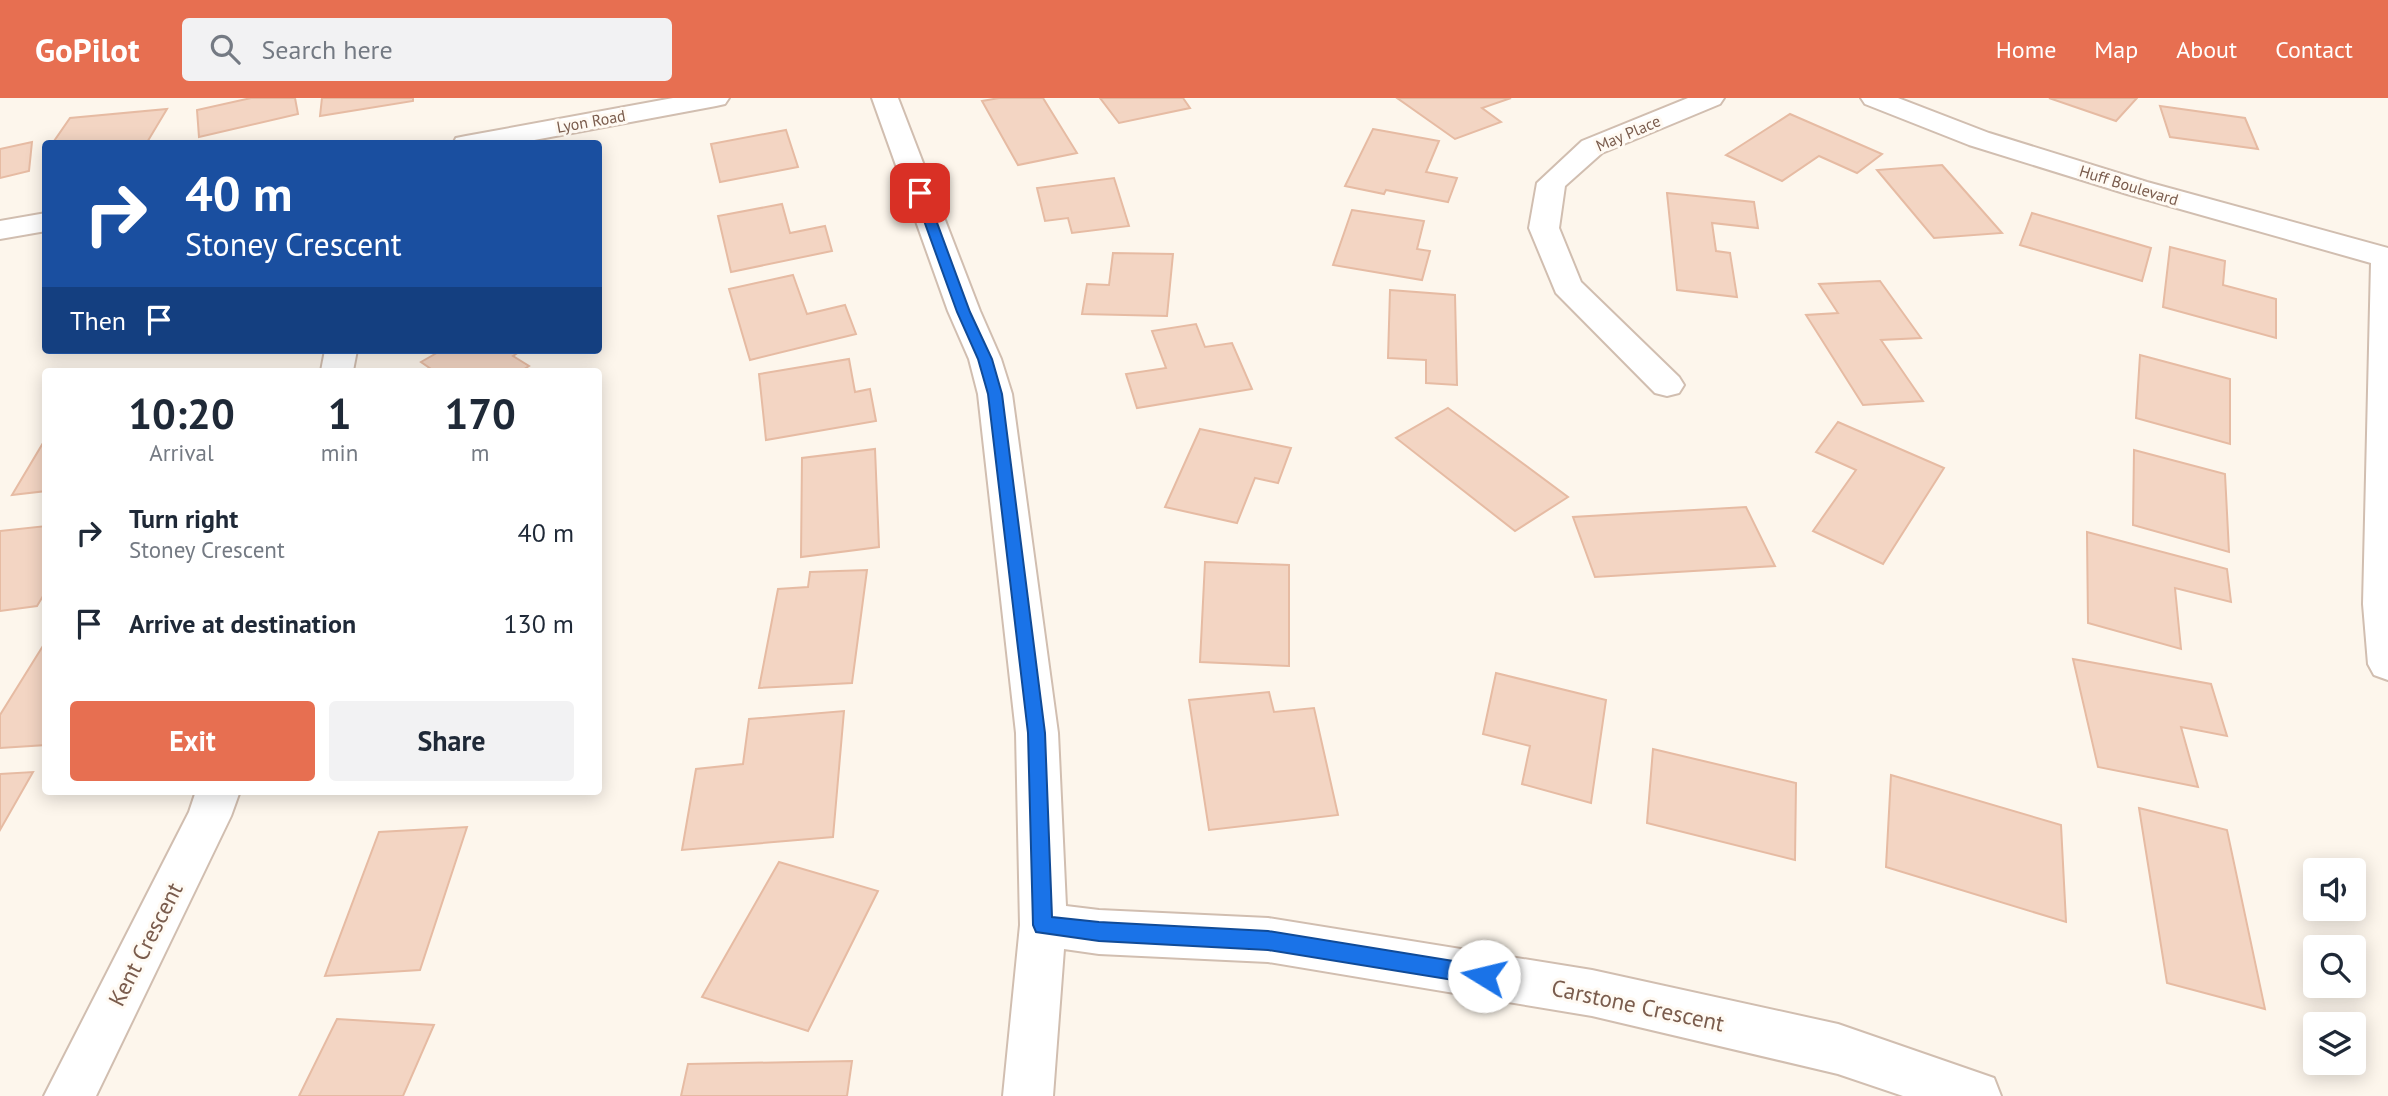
<!DOCTYPE html>
<style>
:root{--surface:#fff;--page:#f2f2f3;--text:#1f2937;--muted:#747a83;--accent:#e76f51}
body{margin:0;font-family:"PT Sans",sans-serif;background:var(--page);color:var(--text);height:100vh;display:flex;flex-direction:column;font-size:26px;white-space:nowrap}
*{box-sizing:border-box;margin:0}
p{font-size:23px;color:var(--muted)}
.icon{flex:none;width:38px;height:38px;fill:none;stroke:currentColor;stroke-width:2;stroke-linecap:round;stroke-linejoin:round}
.map{position:relative;flex:1;overflow:hidden}
.sheet{position:absolute;left:42px;top:270px;width:560px;height:427px;display:flex;flex-direction:column;background:var(--surface);border-radius:7px;box-shadow:0 4px 18px #0003}
.sheet>*{flex:none}
.banner{position:absolute;left:42px;top:42px;width:560px;height:214px;border-radius:7px;box-shadow:0 4px 18px #0003;background:#1a4fa0;color:#fff;overflow:hidden}
.tools{position:absolute;left:2303px;top:760px;display:grid;gap:14px}
.tools a{display:grid;place-items:center;width:63px;height:63px;border-radius:7px;background:var(--surface);box-shadow:0 4px 18px #0003;font-size:35px}
.pin{position:absolute;display:grid;place-items:center;width:60px;height:60px;color:#fff;margin:-30px;border-radius:14px;box-shadow:0 4px 10px #0006}
.me{position:absolute;width:77px;margin:-38px;rotate:279deg;stroke-linejoin:round;filter:drop-shadow(0 0 5px #0008)}
.turn{display:flex;align-items:center;gap:24px;height:147px;padding:0 28px;font-size:32px}
.turn .icon{width:91px;height:91px;stroke-width:2.5}
.turn b{display:block;font-size:49px;line-height:60px}
.then{display:flex;align-items:center;height:66px;padding:0 28px;background:#0003;gap:14px;font-size:26px}
.eta{display:flex;justify-content:space-evenly;align-items:center;height:119px;text-align:center}
.eta b{font-size:42px;font-weight:700;line-height:49px}
.primary-button{display:flex;gap:14px;margin-top:auto;padding:14px 28px}
.primary-button a{flex:1;height:80px;border-radius:7px;background:var(--accent);color:#fff;font-size:28px;font-weight:700;line-height:80px;text-align:center}
.primary-button a+a{background:var(--page);color:var(--text)}
ul{padding:0;list-style:none}
li{display:flex;align-items:center;gap:21px;height:91px;padding:0 28px}
li div{flex:1}
li b{display:block;font-size:26px}
li em{font-style:normal}
header{display:flex;align-items:center;gap:42px;box-sizing:border-box;height:98px;padding:0 35px;background:var(--accent);color:#fff}
header strong{font-size:33px}
nav{display:flex;gap:38px;margin-inline-start:auto;font-size:24px}
.search{width:490px;height:63px;background:var(--page);display:flex;align-items:center;gap:18px;box-sizing:border-box;padding:0 24px;border-radius:7px;color:var(--muted);font-size:26px}
.map>svg:first-child{display:block}
.building{fill:#f3d5c3;stroke:#e6bba3;stroke-width:2}
.lines{fill:none;stroke-linecap:round;stroke-linejoin:round}
.minor-casing{stroke:#d1beb0;stroke-width:4}
.minor{fill:#fff;fill-rule:evenodd}
.route{fill:#1a73e8;stroke:#114b97;stroke-width:2}
.labels{text-anchor:middle;dominant-baseline:central;stroke-width:6;stroke-linejoin:round;paint-order:stroke}
.far-street-label{font-size:16px;fill:#7a5c4d;stroke:#fffaf3}
.near-street-label{font-size:23px;fill:#7a5c4d;stroke:#fffaf3}
</style>
<header>
<strong>GoPilot</strong>
<div class="search"><svg class="icon" aria-label="search" viewBox="0 0 24 24"><circle cx="10" cy="10" r="6"/><path d="M15 15l6 6"/></svg>Search here</div>
<nav><a>Home</a><a>Map</a><a>About</a><a>Contact</a></nav>
</header>
<div class="map">
<svg width="2388" height="998" viewBox="0 0 2388 998">
<rect width="100%" height="100%" fill="#fdf6ec"/>
<!-- building -->
<g class="building">
<path d="M 251,0 L 295,0 L 298,16 L 199,39 L 197,12 Z"/>
<path d="M 322,0 L 413,0 L 413,3 L 320,18 Z"/>
<path d="M 999,0 L 1043,0 L 1077,55 L 1018,67 L 982,3 Z"/>
<path d="M 1100,0 L 1183,0 L 1190,10 L 1119,25 Z"/>
<path d="M 1397,0 L 1511,0 L 1482,10 L 1501,24 L 1455,41 Z"/>
<path d="M 2049,0 L 2137,0 L 2116,23 Z"/>
<path d="M 2160,8 L 2245,20 L 2258,51 L 2170,39 Z"/>
<path d="M 167,11 L 146,46 L 52,46 L 70,20 Z"/>
<path d="M 1790,16 L 1882,56 L 1857,75 L 1819,58 L 1782,83 L 1726,57 Z"/>
<path d="M 1373,31 L 1439,43 L 1426,74 L 1457,80 L 1448,104 L 1386,92 L 1384,96 L 1345,88 Z"/>
<path d="M 786,32 L 798,69 L 720,84 L 711,46 Z"/>
<path d="M 32,44 L 29,73 L 0,80 L 0,51 Z"/>
<path d="M 1942,67 L 2002,135 L 1934,140 L 1877,72 Z"/>
<path d="M 1114,80 L 1129,128 L 1072,135 L 1068,120 L 1045,123 L 1037,90 Z"/>
<path d="M 1667,95 L 1754,104 L 1758,130 L 1712,125 L 1716,153 L 1730,155 L 1737,199 L 1677,192 Z"/>
<path d="M 782,106 L 790,135 L 825,128 L 832,153 L 731,174 L 718,118 Z"/>
<path d="M 1352,112 L 1424,123 L 1417,151 L 1430,153 L 1422,182 L 1333,167 Z"/>
<path d="M 2032,115 L 2151,150 L 2142,183 L 2020,147 Z"/>
<path d="M 2170,149 L 2225,163 L 2223,187 L 2276,201 L 2276,240 L 2163,209 Z"/>
<path d="M 1113,155 L 1173,156 L 1167,218 L 1082,216 L 1087,186 L 1109,187 Z"/>
<path d="M 793,177 L 807,216 L 845,207 L 856,236 L 750,262 L 729,191 Z"/>
<path d="M 1880,183 L 1921,240 L 1881,242 L 1923,303 L 1863,307 L 1806,217 L 1838,215 L 1819,186 Z"/>
<path d="M 1390,192 L 1455,197 L 1457,287 L 1426,285 L 1426,262 L 1388,260 Z"/>
<path d="M 1196,226 L 1205,249 L 1232,245 L 1252,291 L 1137,310 L 1126,276 L 1166,270 L 1152,233 Z"/>
<path d="M 442,252 L 522,252 L 513,258 L 529,268 L 521,273 L 434,273 L 421,264 Z"/>
<path d="M 2140,257 L 2230,281 L 2230,346 L 2136,320 Z"/>
<path d="M 849,261 L 855,294 L 870,291 L 876,323 L 766,342 L 759,276 Z"/>
<path d="M 1448,310 L 1568,399 L 1515,433 L 1396,340 Z"/>
<path d="M 1838,324 L 1944,370 L 1883,466 L 1813,433 L 1856,372 L 1816,354 Z"/>
<path d="M 1200,331 L 1291,350 L 1278,385 L 1255,380 L 1237,425 L 1165,409 Z"/>
<path d="M 46,340 L 46,393 L 12,397 Z"/>
<path d="M 875,351 L 879,449 L 801,459 L 802,360 Z"/>
<path d="M 2134,352 L 2225,376 L 2229,454 L 2133,427 Z"/>
<path d="M 1746,409 L 1775,468 L 1595,479 L 1573,419 Z"/>
<path d="M 46,428 L 46,493 L 37,508 L 0,513 L 0,433 Z"/>
<path d="M 2087,434 L 2227,471 L 2231,504 L 2175,490 L 2181,551 L 2088,525 Z"/>
<path d="M 1205,464 L 1289,467 L 1289,568 L 1200,564 Z"/>
<path d="M 867,472 L 852,585 L 759,590 L 778,491 L 808,489 L 810,474 Z"/>
<path d="M 46,543 L 46,647 L 0,650 L 0,617 Z"/>
<path d="M 2073,561 L 2211,586 L 2227,638 L 2181,629 L 2198,689 L 2098,669 Z"/>
<path d="M 1496,575 L 1606,602 L 1591,705 L 1522,686 L 1530,648 L 1483,636 Z"/>
<path d="M 1269,594 L 1274,614 L 1314,610 L 1338,717 L 1209,732 L 1189,602 Z"/>
<path d="M 844,613 L 833,739 L 682,752 L 696,671 L 743,666 L 749,621 Z"/>
<path d="M 1653,651 L 1796,685 L 1795,762 L 1647,725 Z"/>
<path d="M 33,674 L 0,732 L 0,676 Z"/>
<path d="M 1891,677 L 2061,727 L 2066,824 L 1886,769 Z"/>
<path d="M 2139,710 L 2227,732 L 2265,911 L 2167,885 Z"/>
<path d="M 467,729 L 420,872 L 325,878 L 379,734 Z"/>
<path d="M 779,764 L 878,793 L 808,933 L 702,899 Z"/>
<path d="M 337,921 L 434,927 L 403,998 L 299,998 Z"/>
<path d="M 852,963 L 847,998 L 681,998 L 688,966 Z"/>
</g>
<g class="lines">
<defs>
<g id="minor">
<path d="M 673,0 L 729,0 L 725,6 L 716,8 L 513,46 L 453,46 L 456,40 L 466,38 Z"/>
<path d="M 872,0 L 898,0 L 980,213 L 1001,261 L 1012,296 L 1058,635 L 1066,808 L 1099,812 L 1268,820 L 1592,872 L 1838,926 L 1994,980 L 2001,998 L 1903,998 L 1838,976 L 1592,918 L 1268,864 L 1099,856 L 1064,851 L 1053,998 L 1003,998 L 1020,827 L 1016,635 L 978,296 L 969,261 L 948,213 Z"/>
<path d="M 1688,0 L 1724,0 L 1720,6 L 1602,55 L 1565,88 L 1559,130 L 1581,184 L 1679,279 L 1684,287 L 1679,295 L 1667,298 L 1655,295 L 1556,195 L 1529,130 L 1537,85 L 1582,43 Z"/>
<path d="M 1861,0 L 1898,0 L 1989,35 L 2147,84 L 2388,150 L 2388,582 L 2374,577 L 2368,566 L 2363,506 L 2371,165 L 2127,96 L 1969,47 L 1865,6 Z"/>
<path d="M 46,115 L 46,133 L 0,141 L 0,123 Z"/>
<path d="M 325,252 L 357,252 L 353,273 L 321,273 Z"/>
<path d="M 196,693 L 240,693 L 231,718 L 96,998 L 44,998 L 189,714 Z"/>
</g>
</defs>
<!-- minor casing -->
<use href="#minor" class="minor-casing"/>
<!-- minor -->
<use href="#minor" class="minor"/>
</g>
<!-- route -->
<path class="route" d="M 920,91 L 926,95 L 970,214 L 992,261 L 1002,296 L 1045,635 L 1052,819 L 1099,824 L 1268,833 L 1484,868 L 1491,871 L 1494,878 L 1491,884 L 1484,887 L 1268,852 L 1099,843 L 1036,834 L 1033,827 L 1028,635 L 988,296 L 978,261 L 957,214 L 914,95 Z"/>
<g class="labels">
<!-- far-street labels -->
<g class="far-street-label">
<text transform="translate(591 23) rotate(-10)">Lyon Road</text>
<text transform="translate(1628 35) rotate(-23)">May Place</text>
<text transform="translate(2129 87) rotate(17)">Huff Boulevard</text>
</g>
<!-- near-street labels -->
<g class="near-street-label">
<text transform="translate(145 846) rotate(-63)">Kent Crescent</text>
<text transform="translate(1638 907) rotate(12)">Carstone Crescent</text>
</g>
</g>
</svg>
<div class="tools">
<a><svg class="icon" aria-label="sound" viewBox="0 0 24 24"><path d="M4 9h4l5-4v14l-5-4H4zM17 9q2 3 0 6"/></svg></a>
<a><svg class="icon" aria-label="search" viewBox="0 0 24 24"><circle cx="10" cy="10" r="6"/><path d="M15 15l6 6"/></svg></a>
<a><svg class="icon" aria-label="layers" viewBox="0 0 24 24"><path d="M12 4l9 5-9 5-9-5zM3 14l9 5 9-5"/></svg></a>
</div>
<div class="pin" style="left:920px;top:95px;background:#d93025"><svg class="icon" aria-label="arrive" viewBox="0 0 24 24"><path d="M6 21V4h12l-3 4 3 4H6"/></svg></div>
<svg class="me" style="left:1484px;top:878px" viewBox="-20 -20 40 40"><circle r="19" fill="#fff"/><path d="M0-13L10 11 0 6-10 11z" fill="#1a73e8"/></svg>
<div class="banner">
<div class="turn"><svg class="icon" aria-label="right" viewBox="0 0 24 24"><path d="M7 20v-9h11M14 6l5 5-5 5"/></svg><div><b>40 m</b>Stoney Crescent</div></div>
<div class="then">Then<svg class="icon" aria-label="arrive" viewBox="0 0 24 24"><path d="M6 21V4h12l-3 4 3 4H6"/></svg></div>
</div>
<section class="sheet">
<div class="eta">
<div><b>10:20</b><p>Arrival</p></div>
<div><b>1</b><p>min</p></div>
<div><b>170</b><p>m</p></div>
</div>
<ul>
<li><svg class="icon" aria-label="right" viewBox="0 0 24 24"><path d="M7 20v-9h11M14 6l5 5-5 5"/></svg><div><b>Turn right</b><p>Stoney Crescent</p></div><em>40 m</em></li>
<li><svg class="icon" aria-label="arrive" viewBox="0 0 24 24"><path d="M6 21V4h12l-3 4 3 4H6"/></svg><div><b>Arrive at destination</b></div><em>130 m</em></li>
</ul>
<div class="primary-button"><a>Exit</a><a>Share</a></div>
</section>
</div>
